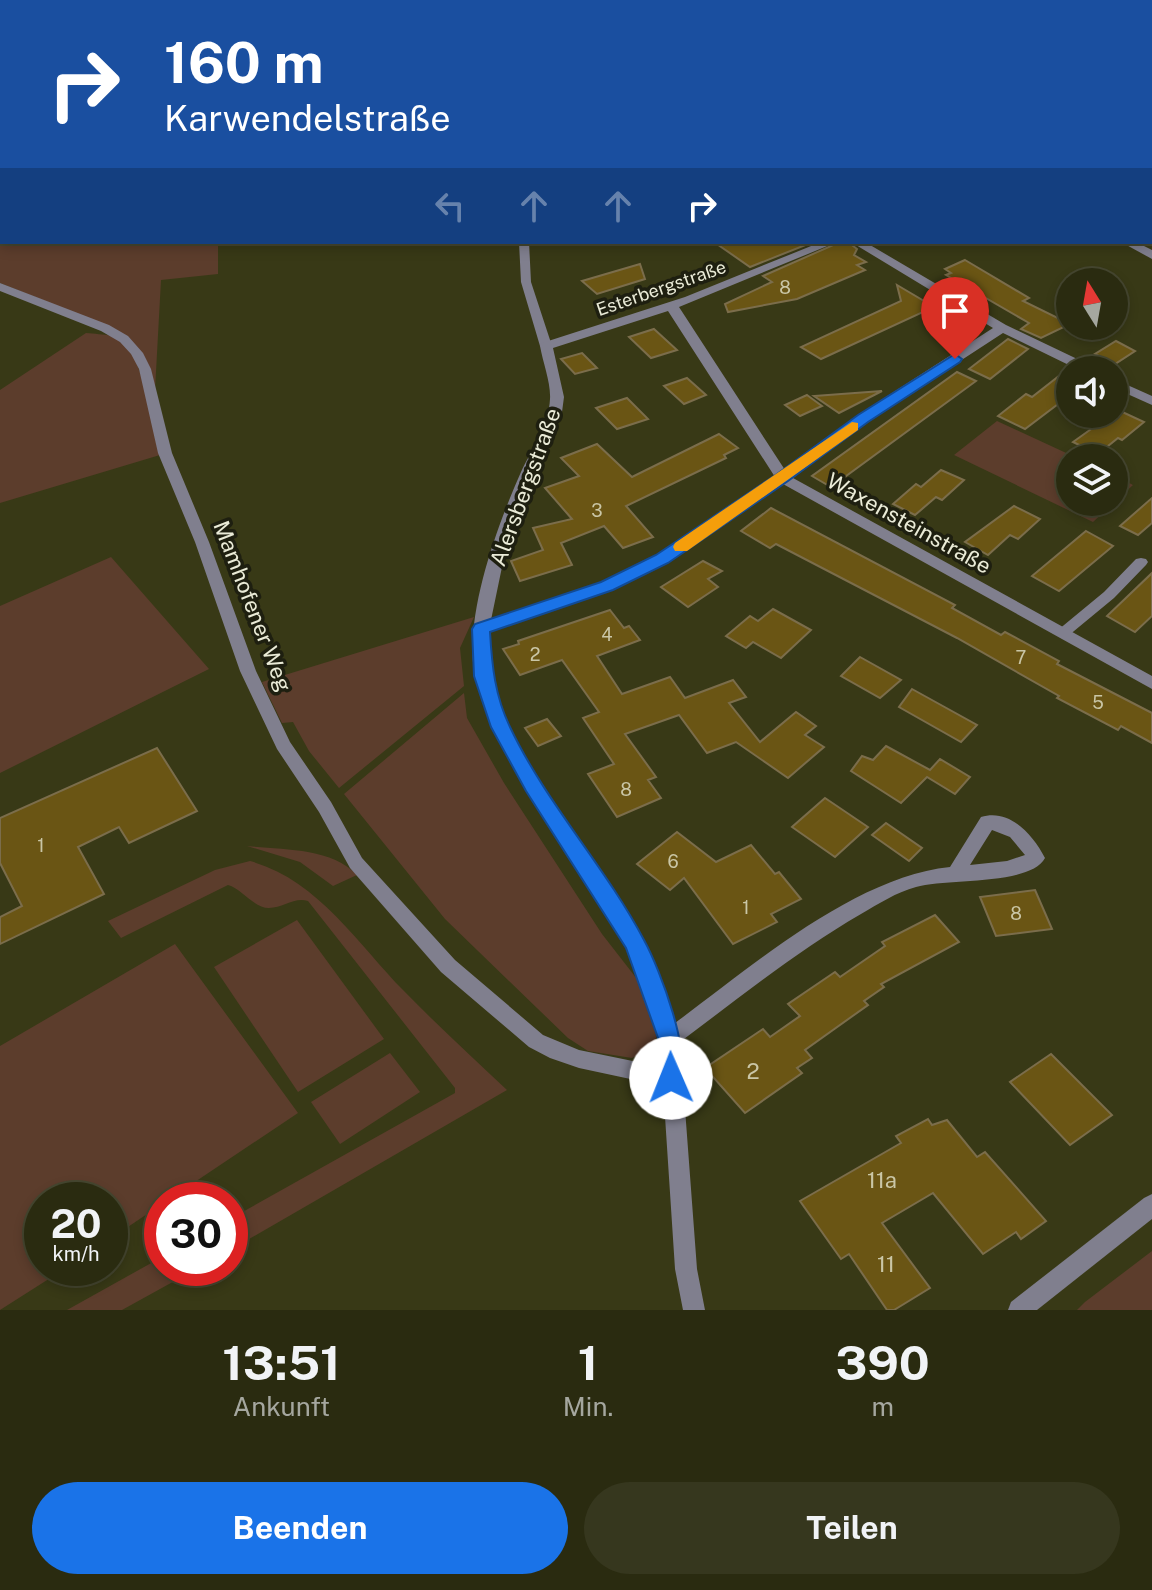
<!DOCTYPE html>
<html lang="de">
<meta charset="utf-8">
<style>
:root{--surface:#2a2b10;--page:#36371e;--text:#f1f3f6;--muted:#a5a79f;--line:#464730;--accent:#1a73e8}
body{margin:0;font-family:"Public Sans",sans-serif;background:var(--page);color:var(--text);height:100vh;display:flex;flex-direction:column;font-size:30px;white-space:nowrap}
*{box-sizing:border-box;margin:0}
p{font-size:26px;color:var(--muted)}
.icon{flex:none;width:44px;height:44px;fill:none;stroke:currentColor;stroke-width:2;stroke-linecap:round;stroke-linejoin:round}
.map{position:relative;height:1310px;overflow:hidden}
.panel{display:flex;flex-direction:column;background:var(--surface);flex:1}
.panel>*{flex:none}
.hud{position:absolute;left:0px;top:0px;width:1152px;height:244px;box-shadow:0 4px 12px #0003,0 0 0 2px var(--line);background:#1a4fa0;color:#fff;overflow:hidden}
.needle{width:52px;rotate:349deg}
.tools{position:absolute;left:1056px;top:268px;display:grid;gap:16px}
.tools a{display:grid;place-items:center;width:72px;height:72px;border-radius:50%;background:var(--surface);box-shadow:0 4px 12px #0003,0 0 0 2px var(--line);font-size:40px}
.speed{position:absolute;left:24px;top:1182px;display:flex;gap:16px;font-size:40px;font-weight:700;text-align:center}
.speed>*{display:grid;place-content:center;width:104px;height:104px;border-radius:50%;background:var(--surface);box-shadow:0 4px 12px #0003,0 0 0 2px var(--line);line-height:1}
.speed small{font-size:20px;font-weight:400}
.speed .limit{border:12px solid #d22;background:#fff;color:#111}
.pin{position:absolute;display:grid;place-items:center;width:68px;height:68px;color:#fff;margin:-82px -34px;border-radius:50% 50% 50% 0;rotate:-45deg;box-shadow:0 0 8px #0007}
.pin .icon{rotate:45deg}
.me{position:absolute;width:88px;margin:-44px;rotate:359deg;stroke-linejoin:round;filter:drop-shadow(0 0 6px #0008)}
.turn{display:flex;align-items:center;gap:28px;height:168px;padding:0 32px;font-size:36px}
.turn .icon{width:104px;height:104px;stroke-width:2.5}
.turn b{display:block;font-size:56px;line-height:68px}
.lanes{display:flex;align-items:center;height:76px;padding:0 32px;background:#0003;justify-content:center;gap:40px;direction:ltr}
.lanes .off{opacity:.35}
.eta{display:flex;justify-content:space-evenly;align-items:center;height:136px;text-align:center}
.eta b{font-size:48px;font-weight:700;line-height:56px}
.cta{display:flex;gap:16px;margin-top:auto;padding:16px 32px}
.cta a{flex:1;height:92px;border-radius:48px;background:var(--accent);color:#fff;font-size:32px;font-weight:700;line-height:92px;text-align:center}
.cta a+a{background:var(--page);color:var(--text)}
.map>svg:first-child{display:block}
.green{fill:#5c3d2c}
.building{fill:#6a5514;stroke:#7b6d4b;stroke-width:2}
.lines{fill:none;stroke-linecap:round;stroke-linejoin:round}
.service{fill:#807f8e;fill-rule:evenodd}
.minor{fill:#807f8e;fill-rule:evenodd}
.tertiary{fill:#807f8e;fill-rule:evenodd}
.route{fill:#1a73e8;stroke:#114b97;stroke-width:2}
.slow{fill:#f59e0b}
.labels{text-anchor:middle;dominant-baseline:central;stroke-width:7;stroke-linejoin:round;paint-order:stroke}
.number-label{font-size:18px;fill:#cac6a6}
.far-street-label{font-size:18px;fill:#eaebd7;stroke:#1e1f10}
.street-label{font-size:22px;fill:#eaebd7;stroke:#1e1f10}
.near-number-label{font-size:22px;fill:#cac6a6}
</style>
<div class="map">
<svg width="1152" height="1310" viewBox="0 0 1152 1310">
<rect width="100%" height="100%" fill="#383916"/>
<!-- green -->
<g class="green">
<path d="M 0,0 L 765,0 L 2,2 L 2,30 Z"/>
<path d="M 781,0 L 1152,0 L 1152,62 L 1150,2 L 773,2 Z"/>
<path d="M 0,218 L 2,242 L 218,242 L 218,274 L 161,280 L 155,390 C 146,362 141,345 115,329 L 0,283 Z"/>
<path d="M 86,333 C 94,334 104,334 111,336 C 147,346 149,425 160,455 L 0,503 L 0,390 Z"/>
<path d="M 997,421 L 1077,458 L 1070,458 L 1070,502 L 1114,502 L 1114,475 L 1133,485 L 1093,522 L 954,455 Z"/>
<path d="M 111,557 L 209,669 L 0,773 L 0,606 Z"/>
<path d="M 474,617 L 460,648 L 464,686 L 339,788 L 309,751 L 293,722 L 282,723 L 262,682 Z"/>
<path d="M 464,693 L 467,718 L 504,783 L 602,934 L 651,997 L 658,1033 L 654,1043 L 645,1052 L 632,1058 L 588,1051 L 568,1038 L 445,919 L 344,794 Z"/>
<path d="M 247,846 C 282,850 331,847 357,875 L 333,886 L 300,862 Z"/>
<path d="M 250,861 C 317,879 357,943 404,991 C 437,1025 472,1057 507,1090 L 230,1250 L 230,1219 L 455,1093 L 455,1088 L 308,901 C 294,897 283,908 269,908 C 254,908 242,889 228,885 L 121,938 L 108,921 L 215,870 Z"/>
<path d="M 297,920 L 384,1039 L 298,1092 L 214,967 Z"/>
<path d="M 175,944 L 298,1113 L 168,1200 L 162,1200 L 162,1204 L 110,1239 L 110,1200 L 42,1200 L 42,1268 L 66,1268 L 0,1310 L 0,1046 Z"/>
<path d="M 390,1053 L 420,1092 L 340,1144 L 311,1102 Z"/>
<path d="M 1152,1251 L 1152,1310 L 1077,1310 L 1085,1302 Z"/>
<path d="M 162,1257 L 162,1268 L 198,1268 L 122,1310 L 67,1310 Z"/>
</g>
<!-- building -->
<g class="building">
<path d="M 714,242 L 813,242 L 750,267 Z"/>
<path d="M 840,242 L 848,242 L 857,249 L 854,255 L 866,262 L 857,265 L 865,270 L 797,299 L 728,312 L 725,304 L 772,282 L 763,276 Z"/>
<path d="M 965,260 L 1029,298 L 1023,301 L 1070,324 L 1041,338 L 1021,329 L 1029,323 L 946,275 L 951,273 L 945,269 Z"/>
<path d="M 640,264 L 645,279 L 597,294 L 582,281 Z"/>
<path d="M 897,285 L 934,307 L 821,359 L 801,347 L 901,301 Z"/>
<path d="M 654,329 L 677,350 L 651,358 L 629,337 Z"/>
<path d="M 1008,339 L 1028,349 L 990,379 L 969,369 Z"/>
<path d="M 1116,341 L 1135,351 L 1115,364 L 1095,354 Z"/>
<path d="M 582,353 L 597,368 L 575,374 L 561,359 Z"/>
<path d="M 957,372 L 976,381 L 831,487 L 812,476 Z"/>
<path d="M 1059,376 L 1070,381 L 1070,395 L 1025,429 L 998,416 L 1026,394 L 1032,397 Z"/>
<path d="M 687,378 L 706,395 L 684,404 L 664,386 Z"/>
<path d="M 882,391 L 839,413 L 814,396 Z"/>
<path d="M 807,395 L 822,406 L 800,416 L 785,405 Z"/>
<path d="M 627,398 L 648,419 L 617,429 L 596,408 Z"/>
<path d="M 1118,410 L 1144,422 L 1122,440 L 1118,438 L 1098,454 L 1073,442 Z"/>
<path d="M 719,434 L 738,448 L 724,455 L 726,458 L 626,506 L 653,537 L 623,548 L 604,526 L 561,543 L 572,565 L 520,581 L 511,561 L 543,550 L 533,528 L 572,519 L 545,488 L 579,476 L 561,458 L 597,444 L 632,477 Z"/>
<path d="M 941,470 L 964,480 L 942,500 L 936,497 L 915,515 L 893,504 L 916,484 L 921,487 Z"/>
<path d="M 1152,498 L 1152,523 L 1138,535 L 1120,526 Z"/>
<path d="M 1014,506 L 1040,519 L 1018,539 L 1010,535 L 988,555 L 965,542 Z"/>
<path d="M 771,508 L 955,605 L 952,608 L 1001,635 L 1005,632 L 1059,661 L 1057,664 L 1152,713 L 1152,743 L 1121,726 L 1118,730 L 1057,698 L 1059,696 L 957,638 L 776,544 L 770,548 L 741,531 Z"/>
<path d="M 1086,531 L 1113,546 L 1059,591 L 1032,576 Z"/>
<path d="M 703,561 L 722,571 L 708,579 L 718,587 L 688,607 L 661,587 Z"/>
<path d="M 1152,573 L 1152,616 L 1135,632 L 1107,616 Z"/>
<path d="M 773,609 L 811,630 L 781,658 L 753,642 L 746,648 L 726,636 L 750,616 L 758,621 Z"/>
<path d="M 610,610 L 624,628 L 629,626 L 640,640 L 597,656 L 622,694 L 670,677 L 685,698 L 733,680 L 746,697 L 729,703 L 760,742 L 796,712 L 816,726 L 805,735 L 824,747 L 788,778 L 736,742 L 707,753 L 679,715 L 625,734 L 656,777 L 648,780 L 661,798 L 617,817 L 588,774 L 614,764 L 583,718 L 599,712 L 562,660 L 520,675 L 503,649 L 519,644 L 518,641 Z"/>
<path d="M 860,657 L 901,680 L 880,698 L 841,676 Z"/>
<path d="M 912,689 L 977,725 L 961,742 L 899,707 Z"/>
<path d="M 547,719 L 561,736 L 538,746 L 525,728 Z"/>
<path d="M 886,746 L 930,770 L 940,759 L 970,777 L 955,794 L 927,777 L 901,803 L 851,771 L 862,756 L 873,760 Z"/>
<path d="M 157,748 L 197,811 L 129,843 L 119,827 L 78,847 L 104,894 L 0,944 L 0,917 L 22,906 L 0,863 L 0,818 Z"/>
<path d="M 825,798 L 868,827 L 835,857 L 792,827 Z"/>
<path d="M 886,823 L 922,848 L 909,861 L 872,835 Z"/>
<path d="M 677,832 L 716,862 L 751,845 L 775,874 L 779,872 L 801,899 L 771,914 L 777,922 L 733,944 L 684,878 L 670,890 L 637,864 Z"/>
<path d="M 1035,890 L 1052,929 L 996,936 L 980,897 Z"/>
<path d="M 935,915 L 959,942 L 881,984 L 884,987 L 864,1001 L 868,1005 L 805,1050 L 812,1058 L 797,1068 L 802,1073 L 745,1113 L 705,1068 L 763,1029 L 770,1037 L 800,1016 L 788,1004 L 835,972 L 840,977 L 885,946 L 882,942 Z"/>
<path d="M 1051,1054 L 1112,1115 L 1070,1145 L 1010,1082 Z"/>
<path d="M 928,1119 L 932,1125 L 947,1120 L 977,1157 L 985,1152 L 1046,1221 L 1021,1239 L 1016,1232 L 983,1254 L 933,1193 L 882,1223 L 930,1288 L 894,1310 L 887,1310 L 849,1254 L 841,1259 L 800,1201 L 901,1143 L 896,1136 Z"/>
</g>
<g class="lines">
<!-- service -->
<g class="service">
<rect x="537" y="0" width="8" height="2"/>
<rect x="0" y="32" width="2" height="5"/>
<path d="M 2,81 L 2,87 L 0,88 L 0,82 Z"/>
<path d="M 519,242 L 529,242 L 531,282 L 552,346 L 550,348 L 546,349 L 540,346 L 521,282 Z"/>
<path d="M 1141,558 L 1146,559 L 1148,562 L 1146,565 L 1114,598 L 1068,636 L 1058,636 L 1056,633 L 1058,630 L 1104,592 L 1136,559 Z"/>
</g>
<!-- minor -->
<g class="minor">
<path d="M 1150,148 L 1152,148 L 1150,155 Z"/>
<path d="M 821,242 L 837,242 L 679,307 L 785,470 L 858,415 L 993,328 L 851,242 L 865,242 L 1006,325 L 1094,367 L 1095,370 L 1079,370 L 1003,333 L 868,421 L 793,478 L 1152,676 L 1152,689 L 783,484 L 667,563 L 612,590 L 489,632 L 491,676 L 508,727 L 539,780 L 643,939 L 675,1023 C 751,967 854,877 950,867 L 981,817 C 1010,808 1033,835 1045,858 C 1030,886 946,878 916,887 C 897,892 878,904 861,914 C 797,951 739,998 680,1042 L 697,1269 L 705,1310 L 683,1310 L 675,1269 L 663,1086 L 579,1068 L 550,1058 L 529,1047 L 441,972 L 350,868 L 319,812 L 277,749 L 240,671 L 195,542 L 158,453 L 139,369 L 131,354 L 120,342 L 101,331 L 0,291 L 0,283 L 109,325 L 128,336 L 143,353 L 151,369 L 172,453 L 209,542 L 256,671 L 290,742 L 331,802 L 362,858 L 455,960 L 543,1035 L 579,1050 L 662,1067 C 655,955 566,860 513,766 C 498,738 482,709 475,677 C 463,618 497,526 521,472 C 531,451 549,424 550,399 C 551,383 543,363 540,346 L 542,343 L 685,297 ZM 668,311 L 775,477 L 657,555 L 602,582 L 491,620 L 502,567 L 532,480 L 562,412 L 564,397 L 553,348 ZM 992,830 L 1010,837 L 1025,855 L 1007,861 L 970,865 Z"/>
<path d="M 1121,242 L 1136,242 L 1152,250 L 1152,259 Z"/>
<path d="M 1114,379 L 1152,396 L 1152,405 L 1114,388 Z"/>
</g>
<!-- tertiary -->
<path class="tertiary" d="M 1152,1194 L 1152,1219 L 1037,1310 L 1008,1310 L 1011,1302 L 1144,1198 Z"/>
</g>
<!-- route -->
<path class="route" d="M 955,354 L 962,359 L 960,362 L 868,422 L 788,481 L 668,563 L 613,590 L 490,632 C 492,666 495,696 510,727 C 546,803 605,866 644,940 C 660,969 693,1056 679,1086 L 671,1089 L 662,1086 L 659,1078 L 658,1038 L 626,948 L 526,791 L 491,727 L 474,676 L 472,629 L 475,624 L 601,582 L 656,555 L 777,474 L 858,415 Z"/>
<!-- slow -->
<path class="slow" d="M 852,422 L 858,423 L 858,430 L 687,551 L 675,551 L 673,547 L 675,543 Z"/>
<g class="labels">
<!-- number labels -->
<g class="number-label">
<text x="785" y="287">8</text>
<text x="597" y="510">3</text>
<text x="607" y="634">4</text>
<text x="535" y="654">2</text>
<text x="1021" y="657">7</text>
<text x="1098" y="702">5</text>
<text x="626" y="789">8</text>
<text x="41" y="845">1</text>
<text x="673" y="861">6</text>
<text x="746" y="907">1</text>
<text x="1016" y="913">8</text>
</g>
<!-- far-street labels -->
<g class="far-street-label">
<text transform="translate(661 288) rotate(-19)">Esterbergstraße</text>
</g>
<!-- street labels -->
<g class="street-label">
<text transform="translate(525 487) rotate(-70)">Alersbergstraße</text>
<text transform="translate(909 523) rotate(29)">Waxensteinstraße</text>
<text transform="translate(253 606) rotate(69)">Mamhofener Weg</text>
</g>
<!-- near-number labels -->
<g class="near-number-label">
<text x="753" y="1071">2</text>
<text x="882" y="1180">11a</text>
<text x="886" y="1264">11</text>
</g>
</g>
</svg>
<div class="tools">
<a><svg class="needle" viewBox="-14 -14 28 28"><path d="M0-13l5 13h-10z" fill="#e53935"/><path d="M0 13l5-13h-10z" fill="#a5a79f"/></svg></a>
<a><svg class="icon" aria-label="sound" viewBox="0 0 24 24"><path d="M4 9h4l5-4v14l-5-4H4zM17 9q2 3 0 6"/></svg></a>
<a><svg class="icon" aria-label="layers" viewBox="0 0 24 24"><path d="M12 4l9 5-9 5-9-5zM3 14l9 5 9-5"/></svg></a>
</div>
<div class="speed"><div>20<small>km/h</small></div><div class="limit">30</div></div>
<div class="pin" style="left:955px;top:359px;background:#d93025"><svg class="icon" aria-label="arrive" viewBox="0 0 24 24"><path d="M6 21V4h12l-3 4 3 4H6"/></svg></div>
<svg class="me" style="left:671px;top:1078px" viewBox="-20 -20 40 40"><circle r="19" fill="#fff"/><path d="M0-13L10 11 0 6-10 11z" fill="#1a73e8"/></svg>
<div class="hud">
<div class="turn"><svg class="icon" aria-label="right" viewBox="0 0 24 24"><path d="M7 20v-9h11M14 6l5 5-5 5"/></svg><div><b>160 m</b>Karwendelstraße</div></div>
<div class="lanes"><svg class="icon off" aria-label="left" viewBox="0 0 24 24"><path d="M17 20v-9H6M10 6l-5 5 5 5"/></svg><svg class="icon off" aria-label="ahead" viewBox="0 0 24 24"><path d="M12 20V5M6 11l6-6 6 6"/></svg><svg class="icon off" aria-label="ahead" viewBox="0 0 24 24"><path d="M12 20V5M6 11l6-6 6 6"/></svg><svg class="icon" aria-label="right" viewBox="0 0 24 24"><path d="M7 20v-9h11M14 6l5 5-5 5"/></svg></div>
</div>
</div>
<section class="panel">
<div class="eta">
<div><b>13:51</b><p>Ankunft</p></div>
<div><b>1</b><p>Min.</p></div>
<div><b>390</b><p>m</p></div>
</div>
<div class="cta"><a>Beenden</a><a>Teilen</a></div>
</section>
